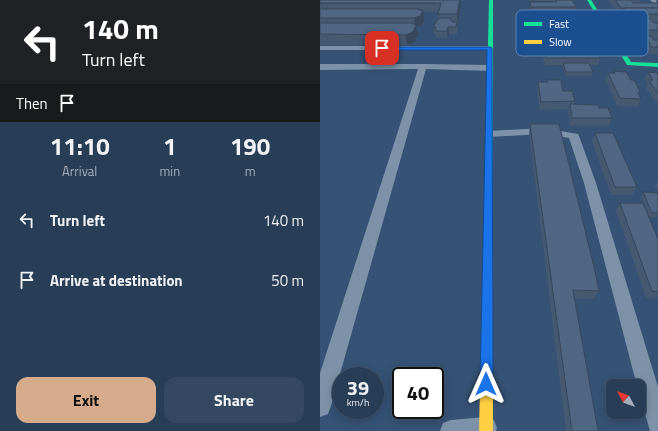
<!DOCTYPE html>
<style>
:root{--surface:#283e57;--page:#344961;--text:#f1f3f6;--muted:#a5aeba;--line:#44576d;--accent:#d6ab8b}
body{margin:0;font-family:"Titillium Web",sans-serif;background:var(--page);color:var(--text);height:100vh;display:flex;flex-direction:column;font-size:15px;white-space:nowrap}
*{box-sizing:border-box;margin:0}
p{font-size:13px;color:var(--muted)}
.icon{flex:none;width:22px;height:22px;fill:none;stroke:currentColor;stroke-width:2;stroke-linecap:round;stroke-linejoin:round}
.map{position:relative;flex:1;overflow:hidden}
.details{display:flex;flex-direction:column;background:var(--surface);width:320px}
.details>*{flex:none}
.guide{background:#202124;color:#fff;overflow:hidden}
.needle{width:26px;rotate:311deg}
.controls{position:absolute;left:286px;top:379px;display:grid;gap:8px}
.controls a{display:grid;place-items:center;width:40px;height:40px;border-radius:8px;background:var(--surface);box-shadow:0 2px 10px #0003,0 0 0 1px var(--line);font-size:20px}
.speed{position:absolute;left:12px;top:367px;display:flex;gap:8px;font-size:20px;font-weight:700;text-align:center}
.speed>*{display:grid;place-content:center;width:52px;height:52px;border-radius:50%;background:var(--surface);box-shadow:0 2px 10px #0003,0 0 0 1px var(--line);line-height:1}
.speed small{font-size:10px;font-weight:400}
.speed .limit{border:2px solid #111;border-radius:6px;background:#fff;color:#111}
.pin{position:absolute;display:grid;place-items:center;width:34px;height:34px;color:#fff;margin:-17px;border-radius:8px;box-shadow:0 2px 6px #0006}
.me{position:absolute;width:44px;margin:-22px;rotate:0deg;stroke-linejoin:round;filter:drop-shadow(0 0 3px #0008)}
.turn{display:flex;align-items:center;gap:14px;height:84px;padding:0 16px;font-size:18px}
.turn .icon{width:52px;height:52px;stroke-width:2.5}
.turn b{display:block;font-size:28px;line-height:34px}
.then{display:flex;align-items:center;height:38px;padding:0 16px;background:#0003;gap:8px;font-size:15px}
.eta{display:flex;justify-content:space-evenly;align-items:center;height:68px;text-align:center}
.eta b{font-size:24px;font-weight:700;line-height:28px}
.primary-button{display:flex;gap:8px;margin-top:auto;padding:8px 16px}
.primary-button a{flex:1;height:46px;border-radius:12px;background:var(--accent);color:#111;font-size:16px;font-weight:700;line-height:46px;text-align:center}
.primary-button a+a{background:var(--page);color:var(--text)}
ul{padding:0;list-style:none}
li{display:flex;align-items:center;gap:12px;height:60px;padding:0 16px}
li div{flex:1}
li b{display:block;font-size:15px}
li em{font-style:normal}
main{display:flex;flex:1;min-height:0}
.map>svg:first-child{display:block}
.lines{fill:none;stroke-linecap:round;stroke-linejoin:round}
.lane{fill:#7d92a8;fill-rule:evenodd}
.fast{fill:#16e098;fill-rule:evenodd}
.slow{fill:#ffcf43;fill-rule:evenodd}
.wall{fill:#455971;fill-rule:evenodd}
.shaded-wall{fill:#38485c}
.building{fill:#506783;stroke:#38485c}
.route{fill:#1a73e8;stroke:#114b97}
.key{fill:#1b4f8f;stroke:#5f84b1;stroke-width:1}
.key-label{font-size:11px;fill:#fff}
</style>
<main>
<section class="details">
<div class="guide">
<div class="turn"><svg class="icon" aria-label="left" viewBox="0 0 24 24"><path d="M17 20v-9H6M10 6l-5 5 5 5"/></svg><div><b>140 m</b>Turn left</div></div>
<div class="then">Then<svg class="icon" aria-label="arrive" viewBox="0 0 24 24"><path d="M6 21V4h12l-3 4 3 4H6"/></svg></div>
</div>
<div class="eta">
<div><b>11:10</b><p>Arrival</p></div>
<div><b>1</b><p>min</p></div>
<div><b>190</b><p>m</p></div>
</div>
<ul>
<li><svg class="icon" aria-label="left" viewBox="0 0 24 24"><path d="M17 20v-9H6M10 6l-5 5 5 5"/></svg><div><b>Turn left</b></div><em>140 m</em></li>
<li><svg class="icon" aria-label="arrive" viewBox="0 0 24 24"><path d="M6 21V4h12l-3 4 3 4H6"/></svg><div><b>Arrive at destination</b></div><em>50 m</em></li>
</ul>
<div class="primary-button"><a>Exit</a><a>Share</a></div>
</section>
<div class="map">
<svg width="338" height="431" viewBox="0 0 338 431">
<rect width="100%" height="100%" fill="#365274"/>
<g class="lines">
<!-- lane -->
<g class="lane">
<path d="M 330,0 L 336,0 L 338,7 Z"/>
<path d="M 277,14 L 338,14 L 338,18 L 279,17 L 277,16 Z"/>
<path d="M 0,46 L 170,46 L 174,48 L 170,50 L 0,50 Z"/>
<path d="M 0,64 L 103,64 L 170,65 L 174,68 L 170,71 L 106,69 L 11,406 L 8,414 L 0,417 L 0,373 L 98,69 L 0,70 Z"/>
<path d="M 223,128 L 258,134 L 259,136 L 276,183 L 338,387 L 338,431 L 330,431 L 319,393 L 319,386 L 317,386 L 264,183 L 249,138 L 223,134 L 169,137 L 164,134 L 169,131 Z"/>
<path d="M 166,417 L 174,420 L 177,428 L 176,431 L 120,431 L 123,423 L 131,420 Z"/>
</g>
<!-- fast -->
<g class="fast">
<path d="M 169,0 L 173,0 L 173,258 L 172,261 L 168,262 L 164,261 L 163,258 Z"/>
<path d="M 267,0 L 271,0 L 311,62 L 338,63 L 338,67 L 307,65 Z"/>
</g>
<!-- slow -->
<path class="slow" d="M 168,254 L 172,255 L 173,258 L 173,431 L 159,431 L 163,258 L 164,255 Z"/>
</g>
<!-- wall -->
<g class="wall">
<path d="M 0,0 L 141,0 L 141,6 L 138,23 L 137,23 L 137,34 L 129,34 L 128,38 L 116,38 L 116,34 L 114,34 L 113,27 L 118,18 L 118,12 L 103,12 L 104,20 L 102,25 L 96,27 L 98,35 L 94,43 L 87,45 L 0,45 Z"/>
<path d="M 209,0 L 252,0 L 256,7 L 255,10 L 260,16 L 259,21 L 267,31 L 265,36 L 275,47 L 274,50 L 280,58 L 278,65 L 269,65 L 273,72 L 271,76 L 246,76 L 243,67 L 243,65 L 225,65 L 223,57 L 224,50 L 252,50 L 252,49 L 220,49 L 218,42 L 219,38 L 218,38 L 216,32 L 217,26 L 212,26 L 212,14 L 211,14 L 210,8 L 210,2 L 234,2 L 234,1 L 209,1 ZM 230,22 L 246,22 L 246,25 L 230,25 Z"/>
<path d="M 288,0 L 320,0 L 320,3 L 338,3 L 338,22 L 333,22 L 334,23 L 338,23 L 338,39 L 334,39 L 338,40 L 338,54 L 329,54 L 322,43 L 323,39 L 318,39 L 301,17 L 302,14 L 299,14 Z"/>
<path d="M 294,71 L 319,94 L 321,99 L 318,107 L 297,106 L 286,80 L 288,73 L 293,73 Z"/>
<path d="M 328,72 L 338,73 L 338,103 L 337,101 L 333,99 L 326,88 L 328,84 L 324,79 Z"/>
<path d="M 227,80 L 243,91 L 255,101 L 254,105 L 279,108 L 292,118 L 289,126 L 250,126 L 248,112 L 249,109 L 220,110 L 217,90 L 218,82 L 227,82 Z"/>
<path d="M 210,124 L 279,291 L 273,299 L 254,299 L 278,431 L 246,431 L 209,134 Z"/>
<path d="M 275,133 L 317,187 L 312,195 L 291,195 L 272,141 Z"/>
<path d="M 338,181 L 338,189 L 334,187 Z"/>
<path d="M 323,192 L 338,193 L 338,217 L 329,217 L 321,197 Z"/>
<path d="M 300,203 L 338,239 L 338,298 L 326,298 L 296,211 Z"/>
</g>
<!-- shaded-wall -->
<g class="shaded-wall">
<path d="M 140,0 L 141,0 L 141,6 L 138,23 L 137,14 Z"/>
<path d="M 103,11 L 104,20 L 102,25 L 96,27 L 98,35 L 94,43 L 87,45 L 85,35 L 95,27 L 94,18 Z"/>
<path d="M 128,27 L 129,34 L 128,38 L 127,31 Z"/>
</g>
<!-- building -->
<g class="building">
<path d="M 0,0 L 140,0 L 137,14 L 118,14 L 121,3 L 0,3 Z"/>
<path d="M 236,0 L 252,0 L 256,7 L 211,7 L 210,2 L 237,2 Z"/>
<path d="M 295,0 L 310,0 L 313,3 L 338,3 L 338,8 L 301,8 Z"/>
<path d="M 304,8 L 338,8 L 338,14 L 325,14 L 334,23 L 338,23 L 338,30 L 321,30 Z"/>
<path d="M 0,9 L 98,9 L 103,11 L 100,16 L 94,18 L 0,18 Z"/>
<path d="M 119,18 L 130,18 L 132,22 L 137,22 L 136,27 L 128,27 L 127,31 L 115,31 L 116,27 L 113,27 Z"/>
<path d="M 0,23 L 91,23 L 96,25 L 93,32 L 85,35 L 0,34 Z"/>
<path d="M 324,36 L 331,36 L 334,40 L 338,40 L 338,47 L 332,47 Z"/>
<path d="M 224,50 L 276,50 L 280,58 L 226,58 Z"/>
<path d="M 243,63 L 269,63 L 273,72 L 246,72 Z"/>
<path d="M 294,71 L 306,72 L 311,80 L 314,80 L 320,91 L 318,93 L 321,99 L 300,98 L 288,73 L 295,73 Z"/>
<path d="M 328,72 L 338,73 L 338,92 L 336,91 L 329,80 L 333,80 Z"/>
<path d="M 227,80 L 241,80 L 243,91 L 252,91 L 255,101 L 221,102 L 218,82 L 228,82 Z"/>
<path d="M 250,104 L 278,105 L 279,108 L 288,108 L 292,118 L 252,118 Z"/>
<path d="M 210,124 L 239,124 L 275,271 L 279,291 L 253,290 L 278,431 L 252,431 Z"/>
<path d="M 275,133 L 293,133 L 317,187 L 295,187 Z"/>
<path d="M 323,192 L 338,193 L 338,213 L 332,213 Z"/>
<path d="M 300,203 L 323,203 L 338,239 L 338,292 L 332,291 Z"/>
</g>
<!-- route -->
<path class="route" d="M 61,47 L 170,47 L 172,48 L 173,384 L 171,388 L 166,390 L 162,388 L 160,384 L 167,50 L 62,50 Z"/>
<!-- legend -->
<rect x="196" y="10" width="132" height="46" rx="6" class="key"/>
<rect x="204" y="22" width="18" height="4" fill="#16e098"/>
<rect x="204" y="40" width="18" height="4" fill="#ffcf43"/>
<g class="key-label">
<text x="229" y="28">Fast</text>
<text x="229" y="46">Slow</text>
</g>
</svg>
<div class="controls">
<a><svg class="needle" viewBox="-14 -14 28 28"><path d="M0-13l5 13h-10z" fill="#e53935"/><path d="M0 13l5-13h-10z" fill="#a5aeba"/></svg></a>
</div>
<div class="speed"><div>39<small>km/h</small></div><div class="limit">40</div></div>
<div class="pin" style="left:62px;top:48px;background:#d93025"><svg class="icon" aria-label="arrive" viewBox="0 0 24 24"><path d="M6 21V4h12l-3 4 3 4H6"/></svg></div>
<svg class="me" style="left:166px;top:384px" viewBox="-20 -20 40 40"><path d="M0-17L14 15 0 8-14 15z" fill="#1a73e8" stroke="#fff" stroke-width="4"/></svg>
</div>
</main>
